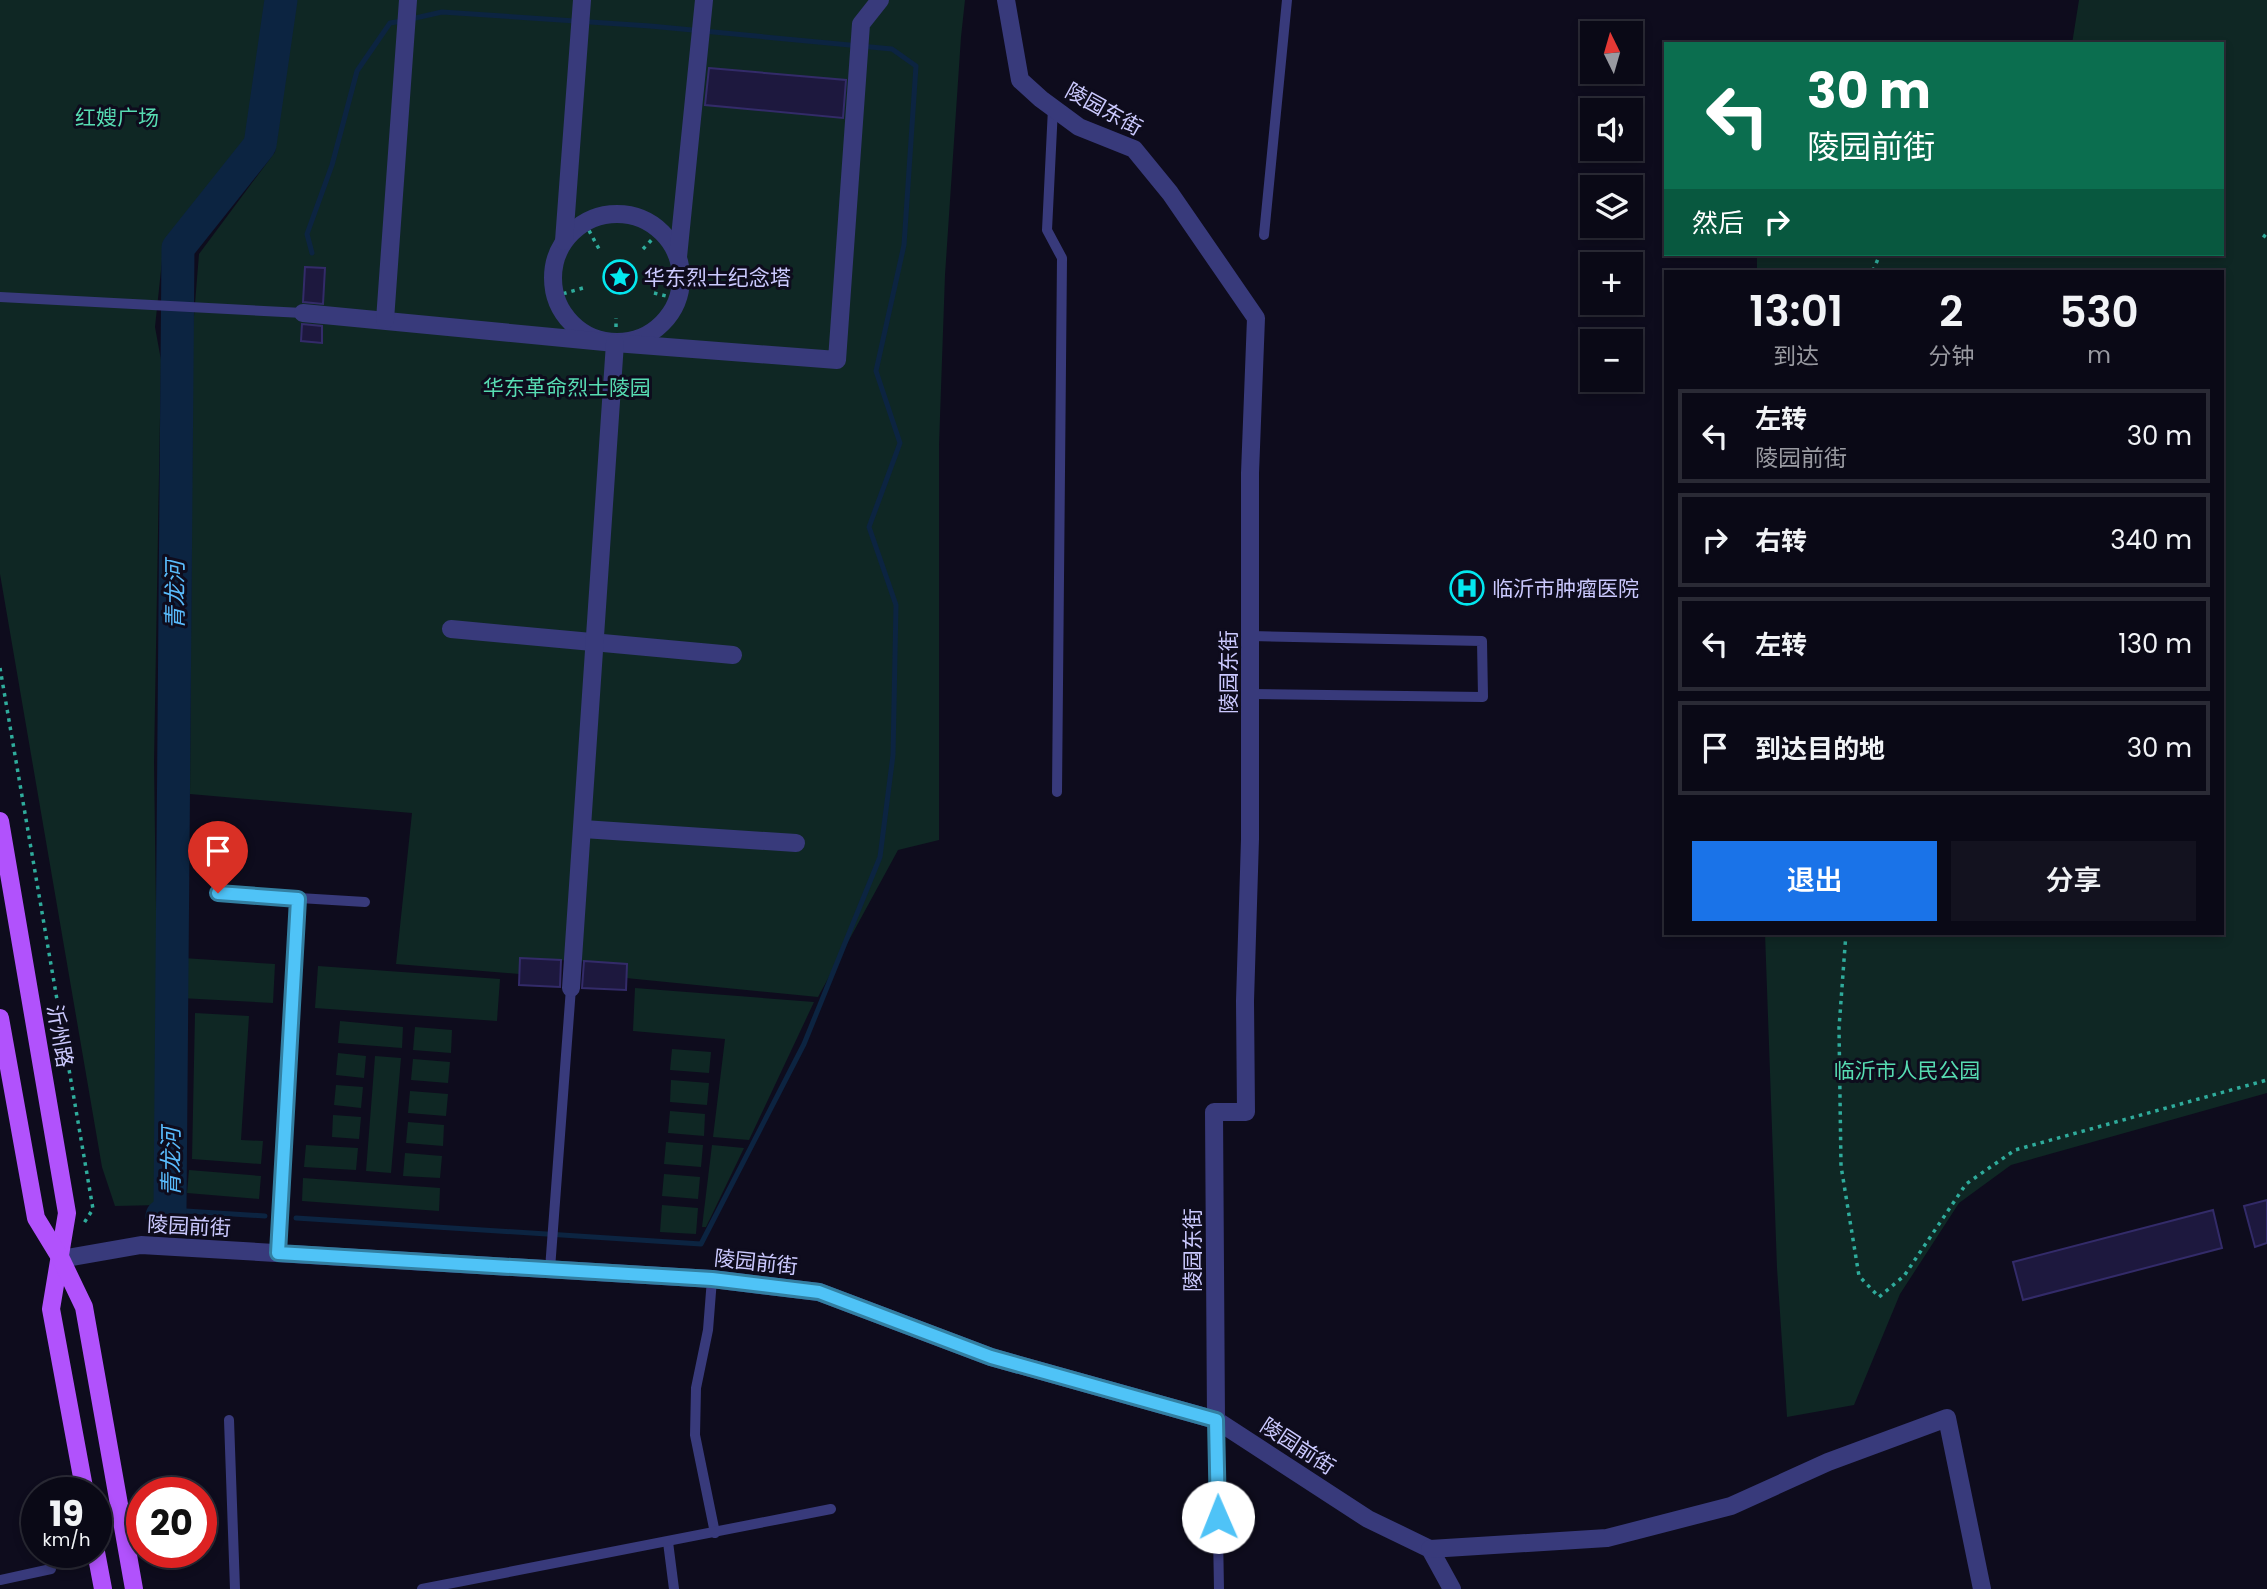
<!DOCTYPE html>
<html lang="zh">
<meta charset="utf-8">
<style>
:root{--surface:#0a0916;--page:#13121f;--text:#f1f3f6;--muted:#999aa1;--line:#2a2a35;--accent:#1a73e8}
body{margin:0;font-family:Poppins,"Noto Sans SC",sans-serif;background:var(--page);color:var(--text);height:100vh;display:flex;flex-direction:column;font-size:26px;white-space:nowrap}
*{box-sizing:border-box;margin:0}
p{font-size:23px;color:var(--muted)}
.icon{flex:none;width:38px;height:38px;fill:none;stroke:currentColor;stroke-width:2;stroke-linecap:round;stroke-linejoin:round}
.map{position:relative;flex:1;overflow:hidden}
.details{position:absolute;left:1664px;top:270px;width:560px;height:665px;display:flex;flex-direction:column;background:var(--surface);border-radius:0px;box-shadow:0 4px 10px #0003,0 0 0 2px var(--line)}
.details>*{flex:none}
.hud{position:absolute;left:1664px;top:42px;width:560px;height:214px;border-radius:0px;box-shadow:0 4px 10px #0003,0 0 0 2px var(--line);background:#0b6e4f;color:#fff;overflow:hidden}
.needle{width:46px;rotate:355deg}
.controls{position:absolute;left:1580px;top:21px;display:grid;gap:14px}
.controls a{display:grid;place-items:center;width:63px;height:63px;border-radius:0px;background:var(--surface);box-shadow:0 4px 10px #0003,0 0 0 2px var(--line);font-size:35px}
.speed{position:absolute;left:21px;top:1477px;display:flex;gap:14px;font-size:35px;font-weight:700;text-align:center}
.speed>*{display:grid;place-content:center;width:91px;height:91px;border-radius:50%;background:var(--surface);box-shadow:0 4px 10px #0003,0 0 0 2px var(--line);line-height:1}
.speed small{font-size:18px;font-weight:400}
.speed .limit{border:10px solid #d22;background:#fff;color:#111}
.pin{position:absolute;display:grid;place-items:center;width:60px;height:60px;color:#fff;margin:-72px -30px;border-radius:50% 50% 50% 0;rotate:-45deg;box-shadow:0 0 7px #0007}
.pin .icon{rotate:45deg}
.me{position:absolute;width:77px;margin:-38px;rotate:359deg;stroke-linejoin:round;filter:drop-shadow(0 0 5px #0008)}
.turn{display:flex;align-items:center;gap:24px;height:147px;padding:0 28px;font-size:32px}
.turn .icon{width:91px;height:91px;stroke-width:2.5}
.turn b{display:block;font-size:49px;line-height:60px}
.then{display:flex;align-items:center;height:66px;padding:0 28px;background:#0003;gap:14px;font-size:26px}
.eta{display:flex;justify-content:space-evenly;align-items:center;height:119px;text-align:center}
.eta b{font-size:42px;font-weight:600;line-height:49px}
.primary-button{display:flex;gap:14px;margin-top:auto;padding:14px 28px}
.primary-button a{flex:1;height:80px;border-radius:0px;background:var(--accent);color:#fff;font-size:28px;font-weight:600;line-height:80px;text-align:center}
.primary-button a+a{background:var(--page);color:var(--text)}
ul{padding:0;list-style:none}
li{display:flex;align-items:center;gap:21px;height:94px;margin:0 14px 10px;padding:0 14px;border:4px solid var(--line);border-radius:0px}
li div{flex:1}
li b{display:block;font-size:26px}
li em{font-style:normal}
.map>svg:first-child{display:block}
.green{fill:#0f2724}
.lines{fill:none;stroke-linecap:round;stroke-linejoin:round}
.stream{stroke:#0c2441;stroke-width:5}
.river{stroke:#0c2441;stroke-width:33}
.building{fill:#1d183e;stroke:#332b69;stroke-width:2}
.path{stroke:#2fac9c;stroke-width:3.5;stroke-dasharray:3.5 5;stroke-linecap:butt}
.lane{stroke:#383a7b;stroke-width:10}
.street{stroke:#383a7b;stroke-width:18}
.primary{stroke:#b152fc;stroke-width:18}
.route-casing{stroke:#337fa1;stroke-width:18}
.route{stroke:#4fc3f7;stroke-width:12}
.labels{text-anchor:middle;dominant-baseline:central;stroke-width:6;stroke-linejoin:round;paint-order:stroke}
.street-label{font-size:21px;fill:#cbc9fe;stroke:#0e0c1d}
.park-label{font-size:21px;fill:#57dcb2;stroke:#0e0c1d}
.poi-label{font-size:21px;fill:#cbc9fe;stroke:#0e0c1d;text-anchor:start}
.water-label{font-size:23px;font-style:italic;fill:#59bbfc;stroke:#0e0c1d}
</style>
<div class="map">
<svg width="2267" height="1589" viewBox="0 0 2267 1589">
<rect width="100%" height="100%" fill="#0e0c1d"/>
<!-- green -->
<g class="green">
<path d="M 0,0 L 265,0 L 249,140 L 164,242 L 155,327 L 161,360 L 154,762 L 160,1205 L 115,1206 L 102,1167 L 0,574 Z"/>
<path d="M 296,0 L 965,0 L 961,37 L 945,275 L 939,445 L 939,840 L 898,850 L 818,997 L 626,978 L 627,964 L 521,958 L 519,974 L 396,964 L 412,813 L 190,794 L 193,328 L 199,254 L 275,152 Z"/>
<path d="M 2079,0 L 2267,0 L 2267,1093 L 2011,1165 L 1959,1203 L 1900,1294 L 1854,1405 L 1787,1417 L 1777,1268 L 1765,933 L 2222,933 L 2222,271 L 1757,271 L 1757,254 L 2222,254 L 2222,44 L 2072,44 Z"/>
<path d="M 183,958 L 275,964 L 273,1003 L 180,998 Z"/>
<path d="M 318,966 L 500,979 L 497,1021 L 315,1008 Z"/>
<path d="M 635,988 L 814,1002 L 749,1140 L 713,1137 L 725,1039 L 633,1031 Z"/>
<path d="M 195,1013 L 249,1016 L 241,1140 L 263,1141 L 261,1164 L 192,1159 Z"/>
<path d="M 340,1021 L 403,1027 L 402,1048 L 338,1043 Z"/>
<path d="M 415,1027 L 452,1030 L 451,1053 L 413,1050 Z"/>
<path d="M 672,1049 L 711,1052 L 709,1073 L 670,1070 Z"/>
<path d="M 338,1053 L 366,1056 L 364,1078 L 336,1075 Z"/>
<path d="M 375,1056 L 401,1058 L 391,1173 L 366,1171 Z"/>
<path d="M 413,1059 L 450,1062 L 448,1083 L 411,1080 Z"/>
<path d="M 671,1080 L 709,1083 L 707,1105 L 670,1102 Z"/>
<path d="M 336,1085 L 363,1087 L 361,1108 L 334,1105 Z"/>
<path d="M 410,1091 L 448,1094 L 446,1116 L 408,1113 Z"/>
<path d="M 670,1111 L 705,1114 L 704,1136 L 668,1133 Z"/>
<path d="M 333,1115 L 361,1117 L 359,1139 L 332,1137 Z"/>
<path d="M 408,1122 L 444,1125 L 443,1146 L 406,1143 Z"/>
<path d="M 666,1142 L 703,1145 L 701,1167 L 664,1164 Z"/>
<path d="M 306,1145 L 358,1148 L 356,1170 L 304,1167 Z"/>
<path d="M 712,1145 L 744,1148 L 706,1227 L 702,1227 Z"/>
<path d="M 405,1153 L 442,1156 L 440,1178 L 403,1176 Z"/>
<path d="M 189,1170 L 261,1176 L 259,1199 L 187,1193 Z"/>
<path d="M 664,1174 L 700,1177 L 698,1199 L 662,1196 Z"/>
<path d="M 303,1178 L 440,1188 L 439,1211 L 302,1201 Z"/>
<path d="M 662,1205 L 698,1208 L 696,1234 L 660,1232 Z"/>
</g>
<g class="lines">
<!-- stream -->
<g class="stream">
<path d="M 312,253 L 307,234 L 332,165 L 357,71 L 390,23 L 402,21"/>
<path d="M 170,1210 L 265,1216"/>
<path d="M 296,1218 L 701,1244 L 804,1044 L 880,857 L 893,755 L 896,605 L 869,527 L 900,443 L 876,371 L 904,245 L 916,66 L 892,49 L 650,26 L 442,12 L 411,19"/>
</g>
<!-- river -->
<path class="river" d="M 162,1216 L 170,1210 L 178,248 L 260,145 L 281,0"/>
</g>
<!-- building -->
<g class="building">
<path d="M 709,68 L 846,80 L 843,118 L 705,105 Z"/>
<path d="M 305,267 L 325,268 L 323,304 L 303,302 Z"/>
<path d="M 302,324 L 322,326 L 322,343 L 301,341 Z"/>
<path d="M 520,958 L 561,960 L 560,987 L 519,985 Z"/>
<path d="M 584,961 L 627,964 L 626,990 L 582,988 Z"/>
<path d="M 2267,1200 L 2267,1243 L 2255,1247 L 2244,1206 Z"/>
<path d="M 2213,1210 L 2222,1248 L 2023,1300 L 2013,1262 Z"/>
</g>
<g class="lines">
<!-- path -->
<g class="path">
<path d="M 585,223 L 599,249"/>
<path d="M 2263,235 L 2267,238"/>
<path d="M 643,249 L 660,231"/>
<path d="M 1873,271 L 1880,254"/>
<path d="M 654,293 L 678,299"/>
<path d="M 555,296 L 583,288"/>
<path d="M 616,327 L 616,318"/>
<path d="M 0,668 L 93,1209 L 84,1223"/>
<path d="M 1846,933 L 1839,1028 L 1841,1166 L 1859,1276 L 1879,1297 L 1904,1276 L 1966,1184 L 2015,1150 L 2267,1080"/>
</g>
<!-- lane -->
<g class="lane">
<path d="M 1053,108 L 1047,230 L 1062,258 L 1057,792"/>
<path d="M 1264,235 L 1287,0"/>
<path d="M 0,297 L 303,313"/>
<path d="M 1250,694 L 1483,697 L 1482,641 L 1251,636"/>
<path d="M 218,893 L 365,902"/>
<path d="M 278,1253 L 298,899"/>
<path d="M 550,1269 L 571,988"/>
<path d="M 712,1279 L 708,1330 L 696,1388 L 695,1435 L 715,1533"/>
<path d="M 229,1420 L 235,1589"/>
<path d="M 1216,1420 L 1219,1589"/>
<path d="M 668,1542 L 674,1589"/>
<path d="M 0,1580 L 51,1569"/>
<path d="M 422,1589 L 831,1509"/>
</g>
<!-- street -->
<g class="street">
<path d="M 1006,0 L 1020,80 L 1041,99 L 1079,127 L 1134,149 L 1170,193 L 1256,318 L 1250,473 L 1250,839 L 1245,1001 L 1246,1112 L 1214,1112 L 1216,1420"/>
<circle cx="617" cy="278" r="64"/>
<path d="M 564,241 L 582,0"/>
<path d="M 678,257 L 704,0"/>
<path d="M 303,313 L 615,343 L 837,360 L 861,24 L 880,0"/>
<path d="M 385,320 L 408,0"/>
<path d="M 451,629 L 733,655"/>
<path d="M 583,829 L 796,843"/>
<path d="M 571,988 L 615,343"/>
<path d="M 61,1259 L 141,1245 L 712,1279 L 819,1292 L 991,1357 L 1216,1420 L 1368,1519 L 1430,1549 L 1452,1589"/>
<path d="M 1430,1549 L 1607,1538 L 1731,1506 L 1828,1462 L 1947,1418 L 1982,1589"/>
</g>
<!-- primary -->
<g class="primary">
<path d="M 0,821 L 67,1213 L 51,1309 L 85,1493"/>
<path d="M 0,1018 L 36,1218 L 61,1259 L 84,1307 L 134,1589"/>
<path d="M 96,1552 L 103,1589"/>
</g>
</g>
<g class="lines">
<defs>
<path id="route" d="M 218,893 L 298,899 L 278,1253 L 712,1279 L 819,1292 L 991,1357 L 1216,1420 L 1218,1517"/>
</defs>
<!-- route casing -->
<use href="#route" class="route-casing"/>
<!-- route -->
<use href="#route" class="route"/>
</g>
<!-- icons -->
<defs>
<symbol id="sight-ring" viewBox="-11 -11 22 22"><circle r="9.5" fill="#0e0c1d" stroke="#04e7ef" stroke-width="1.5"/><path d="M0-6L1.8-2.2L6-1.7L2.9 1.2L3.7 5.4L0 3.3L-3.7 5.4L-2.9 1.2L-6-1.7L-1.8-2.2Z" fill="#04e7ef"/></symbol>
<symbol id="hospital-ring" viewBox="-11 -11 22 22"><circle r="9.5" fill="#0e0c1d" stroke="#04e7ef" stroke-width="1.5"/><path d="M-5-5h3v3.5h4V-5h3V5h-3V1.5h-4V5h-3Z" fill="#04e7ef"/></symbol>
</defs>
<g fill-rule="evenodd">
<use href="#sight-ring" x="601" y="258" width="38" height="38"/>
<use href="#hospital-ring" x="1448" y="569" width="38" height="38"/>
</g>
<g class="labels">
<!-- street labels -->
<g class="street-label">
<text transform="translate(1104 109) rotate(29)">陵园东街</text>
<text transform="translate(1228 672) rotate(-90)">陵园东街</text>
<text transform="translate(60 1036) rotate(80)">沂州路</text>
<text transform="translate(189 1226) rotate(3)">陵园前街</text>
<text transform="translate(1192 1250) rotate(-90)">陵园东街</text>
<text transform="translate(756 1262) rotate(6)">陵园前街</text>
<text transform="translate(1298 1446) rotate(33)">陵园前街</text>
</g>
<!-- park labels -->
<g class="park-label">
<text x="117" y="117">红嫂广场</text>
<text x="567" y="387">华东革命烈士陵园</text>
<text x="1907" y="1070">临沂市人民公园</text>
</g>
<!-- poi labels -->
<g class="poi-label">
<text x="644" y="277">华东烈士纪念塔</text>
<text x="1492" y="588">临沂市肿瘤医院</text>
</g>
<!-- water labels -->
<g class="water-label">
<text transform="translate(175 595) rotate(-90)">青龙河</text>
<text transform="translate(171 1162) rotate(-90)">青龙河</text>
</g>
</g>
</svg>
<div class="controls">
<a><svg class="needle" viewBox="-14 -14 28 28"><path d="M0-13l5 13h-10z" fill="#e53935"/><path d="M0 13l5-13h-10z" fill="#999aa1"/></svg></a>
<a><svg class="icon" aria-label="sound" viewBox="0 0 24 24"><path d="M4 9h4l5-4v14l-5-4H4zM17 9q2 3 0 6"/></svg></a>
<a><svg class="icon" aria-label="layers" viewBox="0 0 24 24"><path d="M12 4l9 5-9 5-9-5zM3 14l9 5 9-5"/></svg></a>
<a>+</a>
<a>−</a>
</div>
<div class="speed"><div>19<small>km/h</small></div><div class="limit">20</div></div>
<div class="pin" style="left:218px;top:893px;background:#d93025"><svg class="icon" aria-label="arrive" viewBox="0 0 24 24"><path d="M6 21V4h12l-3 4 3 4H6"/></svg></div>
<svg class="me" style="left:1218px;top:1517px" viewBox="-20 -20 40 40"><circle r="19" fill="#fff"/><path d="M0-13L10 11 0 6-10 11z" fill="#4fc3f7"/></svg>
<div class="hud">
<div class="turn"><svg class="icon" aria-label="left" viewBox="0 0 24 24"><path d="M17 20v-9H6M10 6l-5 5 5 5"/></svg><div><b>30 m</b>陵园前街</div></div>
<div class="then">然后<svg class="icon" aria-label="right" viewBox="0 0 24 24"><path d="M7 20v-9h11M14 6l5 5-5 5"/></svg></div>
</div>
<section class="details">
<div class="eta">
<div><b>13:01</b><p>到达</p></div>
<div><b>2</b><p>分钟</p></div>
<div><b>530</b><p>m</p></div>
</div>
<ul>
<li><svg class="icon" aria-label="left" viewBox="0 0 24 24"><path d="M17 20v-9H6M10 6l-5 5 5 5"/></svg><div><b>左转</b><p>陵园前街</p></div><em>30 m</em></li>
<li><svg class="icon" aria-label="right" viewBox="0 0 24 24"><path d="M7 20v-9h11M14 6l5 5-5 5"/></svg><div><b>右转</b></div><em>340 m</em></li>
<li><svg class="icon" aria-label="left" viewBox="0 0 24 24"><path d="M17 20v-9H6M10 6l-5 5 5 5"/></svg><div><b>左转</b></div><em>130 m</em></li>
<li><svg class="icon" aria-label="arrive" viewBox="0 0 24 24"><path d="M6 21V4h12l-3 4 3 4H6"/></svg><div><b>到达目的地</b></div><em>30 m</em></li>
</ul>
<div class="primary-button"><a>退出</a><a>分享</a></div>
</section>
</div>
